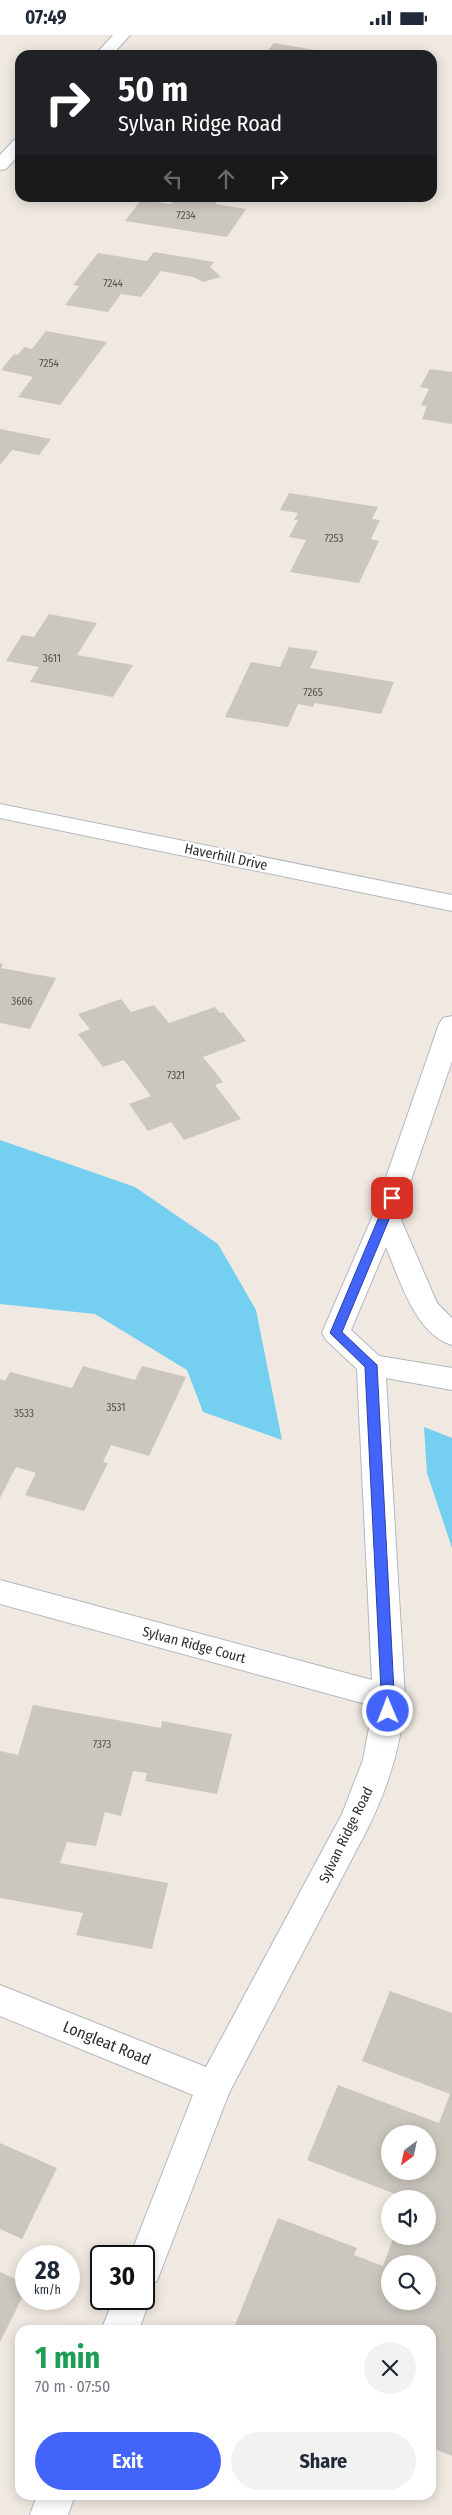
<!DOCTYPE html>
<meta charset="utf-8">
<style>
:root{--surface:#fff;--page:#f2f2f3;--text:#1f2937;--muted:#747a83;--accent:#4264fb}
body{margin:0;font-family:"Fira Sans Condensed",sans-serif;background:var(--page);color:var(--text);height:100vh;display:flex;flex-direction:column;font-size:19px;white-space:nowrap}
*{box-sizing:border-box;margin:0}
p{font-size:16px;color:var(--muted)}
.icon{flex:none;width:28px;height:28px;fill:none;stroke:currentColor;stroke-width:2;stroke-linecap:round;stroke-linejoin:round}
.map{position:relative;flex:1;overflow:hidden}
.sheet{position:absolute;left:15px;top:2290px;width:421px;height:175px;display:flex;flex-direction:column;background:var(--surface);border-radius:15px;box-shadow:0 2px 12px #0003}
.sheet>*{flex:none}
.banner{position:absolute;left:15px;top:15px;width:422px;height:152px;border-radius:15px;box-shadow:0 2px 12px #0003;background:#202124;color:#fff;overflow:hidden}
.needle{width:32px;rotate:213deg}
.controls{position:absolute;left:381px;top:2090px;display:grid;gap:10px}
.controls a{display:grid;place-items:center;width:55px;height:55px;border-radius:50%;background:var(--surface);box-shadow:0 2px 12px #0003;font-size:25px}
.speed{position:absolute;left:15px;top:2210px;display:flex;gap:10px;font-size:25px;font-weight:700;text-align:center}
.speed>*{display:grid;place-content:center;width:65px;height:65px;border-radius:50%;background:var(--surface);box-shadow:0 2px 12px #0003;line-height:1}
.speed small{font-size:12px;font-weight:400}
.speed .limit{border:2px solid #111;border-radius:8px;background:#fff;color:#111}
.pin{position:absolute;display:grid;place-items:center;width:42px;height:42px;color:#fff;margin:-21px;border-radius:10px;box-shadow:0 2px 8px #0006}
.me{position:absolute;width:55px;margin:-28px;rotate:359deg;stroke-linejoin:round;filter:drop-shadow(0 0 4px #0008)}
.turn{display:flex;align-items:center;gap:18px;height:105px;padding:0 20px;font-size:22px}
.turn .icon{width:65px;height:65px;stroke-width:2.5}
.turn b{display:block;font-size:35px;line-height:42px}
.lanes{display:flex;align-items:center;height:48px;padding:0 20px;background:#0003;justify-content:center;gap:25px;direction:ltr}
.lanes .off{opacity:.35}
.round{display:grid;place-items:center;flex:none;width:52px;height:52px;border-radius:26px;background:var(--page)}
.head{display:flex;align-items:center;justify-content:space-between;height:85px;padding:0 20px}
h1{font-size:30px;font-weight:700;line-height:38px;color:#1e9e55}
.action{display:flex;gap:10px;margin-top:auto;padding:10px 20px}
.action a{flex:1;height:58px;border-radius:30px;background:var(--accent);color:#fff;font-size:20px;font-weight:700;line-height:58px;text-align:center}
.action a+a{background:var(--page);color:var(--text)}
.status{display:flex;justify-content:space-between;align-items:center;height:35px;padding:0 25px;background:var(--surface);direction:ltr}
.status svg{height:14px;fill:currentColor}
.map>svg:first-child{display:block}
.water{fill:#75cff0}
.building{fill:#cbc7bf;fill-rule:evenodd}
.lines{fill:none;stroke-linecap:round;stroke-linejoin:round}
.minor-casing{stroke:#b4b7c1;stroke-width:2}
.minor{fill:#fff;fill-rule:evenodd}
.route{fill:#4264fb;stroke:#2b41a3}
.labels{text-anchor:middle;dominant-baseline:central;stroke-width:5;stroke-linejoin:round;paint-order:stroke}
.number-label{font-size:11px;fill:#555452}
.street-label{font-size:14px;fill:#2e2e2e;stroke:#fff}
.near-street-label{font-size:16px;fill:#2e2e2e;stroke:#fff}
</style>
<div class="status"><b>07:49</b><svg viewBox="0 0 49 12"><path d="M0 12V9h3v3zM5 12V6h3v6zM10 12V3h3v9zM15 12V0h3v12zM26 1h20v11H26zM47 4h2v5h-2z"/></svg></div>
<div class="map">
<svg width="452" height="2480" viewBox="0 0 452 2480">
<rect width="100%" height="100%" fill="#efe9e1"/>
<!-- water -->
<g class="water">
<path d="M 0,1105 L 135,1152 L 218,1209 L 256,1275 L 282,1405 L 203,1377 L 187,1335 L 95,1279 L 0,1269 Z"/>
<path d="M 424,1392 L 452,1403 L 452,1513 L 427,1438 Z"/>
</g>
<!-- building -->
<g class="building">
<path d="M 274,8 L 327,17 L 324,20 L 264,20 Z"/>
<path d="M 176,162 L 219,162 L 215,169 L 246,174 L 227,202 L 125,186 L 141,165 L 171,169 Z"/>
<path d="M 154,217 L 214,227 L 210,232 L 221,242 L 203,247 L 193,242 L 161,236 L 141,262 L 121,259 L 108,277 L 65,270 L 79,251 L 73,250 L 98,218 L 147,226 Z"/>
<path d="M 46,296 L 107,307 L 60,370 L 18,362 L 33,342 L 1,335 L 14,319 L 18,320 L 24,312 L 32,314 Z"/>
<path d="M 430,334 L 452,337 L 452,389 L 422,384 L 427,371 L 421,370 L 429,354 L 420,352 Z"/>
<path d="M 0,394 L 51,404 L 39,420 L 12,415 L 0,430 Z"/>
<path d="M 289,458 L 378,472 L 372,484 L 380,485 L 371,504 L 379,506 L 359,548 L 290,537 L 306,505 L 289,502 L 298,485 L 294,485 L 298,478 L 280,475 Z"/>
<path d="M 49,579 L 97,588 L 77,620 L 133,630 L 113,662 L 30,647 L 39,632 L 6,626 L 22,600 L 34,602 Z"/>
<path d="M 289,612 L 318,616 L 310,633 L 394,647 L 381,679 L 315,668 L 313,672 L 298,669 L 288,692 L 225,682 L 251,627 L 280,632 Z"/>
<path d="M 0,928 L 3,929 L 1,933 L 56,943 L 30,994 L 0,988 Z"/>
<path d="M 121,964 L 131,977 L 154,970 L 169,988 L 215,972 L 220,978 L 223,977 L 246,1006 L 203,1022 L 223,1047 L 215,1050 L 241,1084 L 184,1105 L 171,1087 L 148,1096 L 129,1069 L 151,1061 L 124,1025 L 103,1032 L 78,999 L 90,994 L 78,979 Z"/>
<path d="M 83,1331 L 135,1345 L 142,1331 L 186,1342 L 149,1421 L 111,1410 L 103,1427 L 108,1428 L 84,1476 L 25,1460 L 36,1438 L 16,1432 L 0,1463 L 0,1344 L 5,1346 L 10,1337 L 72,1353 Z"/>
<path d="M 33,1670 L 161,1693 L 162,1686 L 232,1699 L 217,1759 L 145,1746 L 147,1738 L 133,1736 L 121,1781 L 105,1777 L 96,1811 L 67,1807 L 60,1828 L 168,1848 L 152,1914 L 76,1900 L 83,1878 L 0,1863 L 0,1716 L 18,1720 Z"/>
<path d="M 390,1956 L 452,1978 L 452,2421 L 435,2414 L 431,2423 L 431,2295 L 233,2295 L 278,2183 L 357,2213 L 354,2220 L 383,2231 L 394,2201 L 428,2201 L 428,2164 L 408,2164 L 307,2125 L 338,2050 L 439,2088 L 450,2059 L 362,2026 ZM 390,2099 L 428,2099 L 428,2136 L 390,2136 ZM 390,2229 L 428,2229 L 428,2266 L 390,2266 Z"/>
<path d="M 0,2108 L 57,2133 L 22,2204 L 0,2194 Z"/>
<path d="M 0,2237 L 26,2249 L 26,2255 L 0,2307 Z"/>
</g>
<g class="lines">
<defs>
<g id="minor">
<path d="M 113,0 L 130,0 L 112,20 L 95,20 Z"/>
<path d="M 20,104 L 20,119 L 6,134 L 0,135 L 0,120 L 14,105 Z"/>
<path d="M 0,769 L 452,860 L 452,876 L 0,783 Z"/>
<path d="M 452,981 L 452,1026 L 399,1180 L 437,1268 L 452,1283 L 452,1310 C 415,1299 400,1245 386,1212 L 351,1295 L 379,1321 L 452,1333 L 452,1355 L 386,1343 L 405,1662 C 402,1709 388,1753 367,1795 L 229,2058 L 157,2246 L 144,2251 L 144,2221 L 130,2221 L 193,2060 L 0,1981 L 0,1950 L 206,2032 L 342,1779 L 363,1725 L 373,1671 L 0,1569 L 0,1545 L 372,1645 L 357,1334 L 326,1305 L 322,1298 L 373,1180 L 439,989 L 443,983 Z"/>
<path d="M 144,2251 L 150,2264 L 139,2295 L 101,2295 L 114,2264 L 144,2264 Z"/>
<path d="M 37,2460 L 75,2460 L 68,2480 L 30,2480 Z"/>
</g>
</defs>
<!-- minor casing -->
<use href="#minor" class="minor-casing"/>
<!-- minor -->
<use href="#minor" class="minor"/>
</g>
<!-- route -->
<path class="route" d="M 392,1159 L 398,1163 L 342,1297 L 377,1330 L 395,1676 L 388,1681 L 382,1676 L 365,1332 L 330,1298 L 387,1163 Z"/>
<g class="labels">
<!-- number labels -->
<g class="number-label">
<text x="186" y="180">7234</text>
<text x="113" y="248">7244</text>
<text x="49" y="328">7254</text>
<text x="334" y="503">7253</text>
<text x="52" y="623">3611</text>
<text x="313" y="657">7265</text>
<text x="22" y="966">3606</text>
<text x="176" y="1040">7321</text>
<text x="116" y="1372">3531</text>
<text x="24" y="1378">3533</text>
<text x="102" y="1709">7373</text>
</g>
<!-- street labels -->
<g class="street-label">
<text transform="translate(226 822) rotate(12)">Haverhill Drive</text>
<text transform="translate(194 1610) rotate(15)">Sylvan Ridge Court</text>
<text transform="translate(346 1800) rotate(-64)">Sylvan Ridge Road</text>
</g>
<!-- near-street labels -->
<g class="near-street-label">
<text transform="translate(107 2008) rotate(22)">Longleat Road</text>
</g>
</g>
</svg>
<div class="controls">
<a><svg class="needle" viewBox="-14 -14 28 28"><path d="M0-13l5 13h-10z" fill="#e53935"/><path d="M0 13l5-13h-10z" fill="#747a83"/></svg></a>
<a><svg class="icon" aria-label="sound" viewBox="0 0 24 24"><path d="M4 9h4l5-4v14l-5-4H4zM17 9q2 3 0 6"/></svg></a>
<a><svg class="icon" aria-label="search" viewBox="0 0 24 24"><circle cx="10" cy="10" r="6"/><path d="M15 15l6 6"/></svg></a>
</div>
<div class="speed"><div>28<small>km/h</small></div><div class="limit">30</div></div>
<div class="pin" style="left:392px;top:1163px;background:#d93025"><svg class="icon" aria-label="arrive" viewBox="0 0 24 24"><path d="M6 21V4h12l-3 4 3 4H6"/></svg></div>
<svg class="me" style="left:388px;top:1676px" viewBox="-20 -20 40 40"><circle r="17" fill="#4264fb" stroke="#fff" stroke-width="3"/><path d="M0-11L8 9 0 5-8 9z" fill="#fff"/></svg>
<div class="banner">
<div class="turn"><svg class="icon" aria-label="right" viewBox="0 0 24 24"><path d="M7 20v-9h11M14 6l5 5-5 5"/></svg><div><b>50 m</b>Sylvan Ridge Road</div></div>
<div class="lanes"><svg class="icon off" aria-label="left" viewBox="0 0 24 24"><path d="M17 20v-9H6M10 6l-5 5 5 5"/></svg><svg class="icon off" aria-label="ahead" viewBox="0 0 24 24"><path d="M12 20V5M6 11l6-6 6 6"/></svg><svg class="icon" aria-label="right" viewBox="0 0 24 24"><path d="M7 20v-9h11M14 6l5 5-5 5"/></svg></div>
</div>
<section class="sheet">
<div class="head"><div><h1>1 min</h1><p>70 m · 07:50</p></div><a class="round"><svg class="icon" aria-label="close" viewBox="0 0 24 24"><path d="M6 6l12 12M18 6L6 18"/></svg></a></div>
<div class="action"><a>Exit</a><a>Share</a></div>
</section>
</div>
